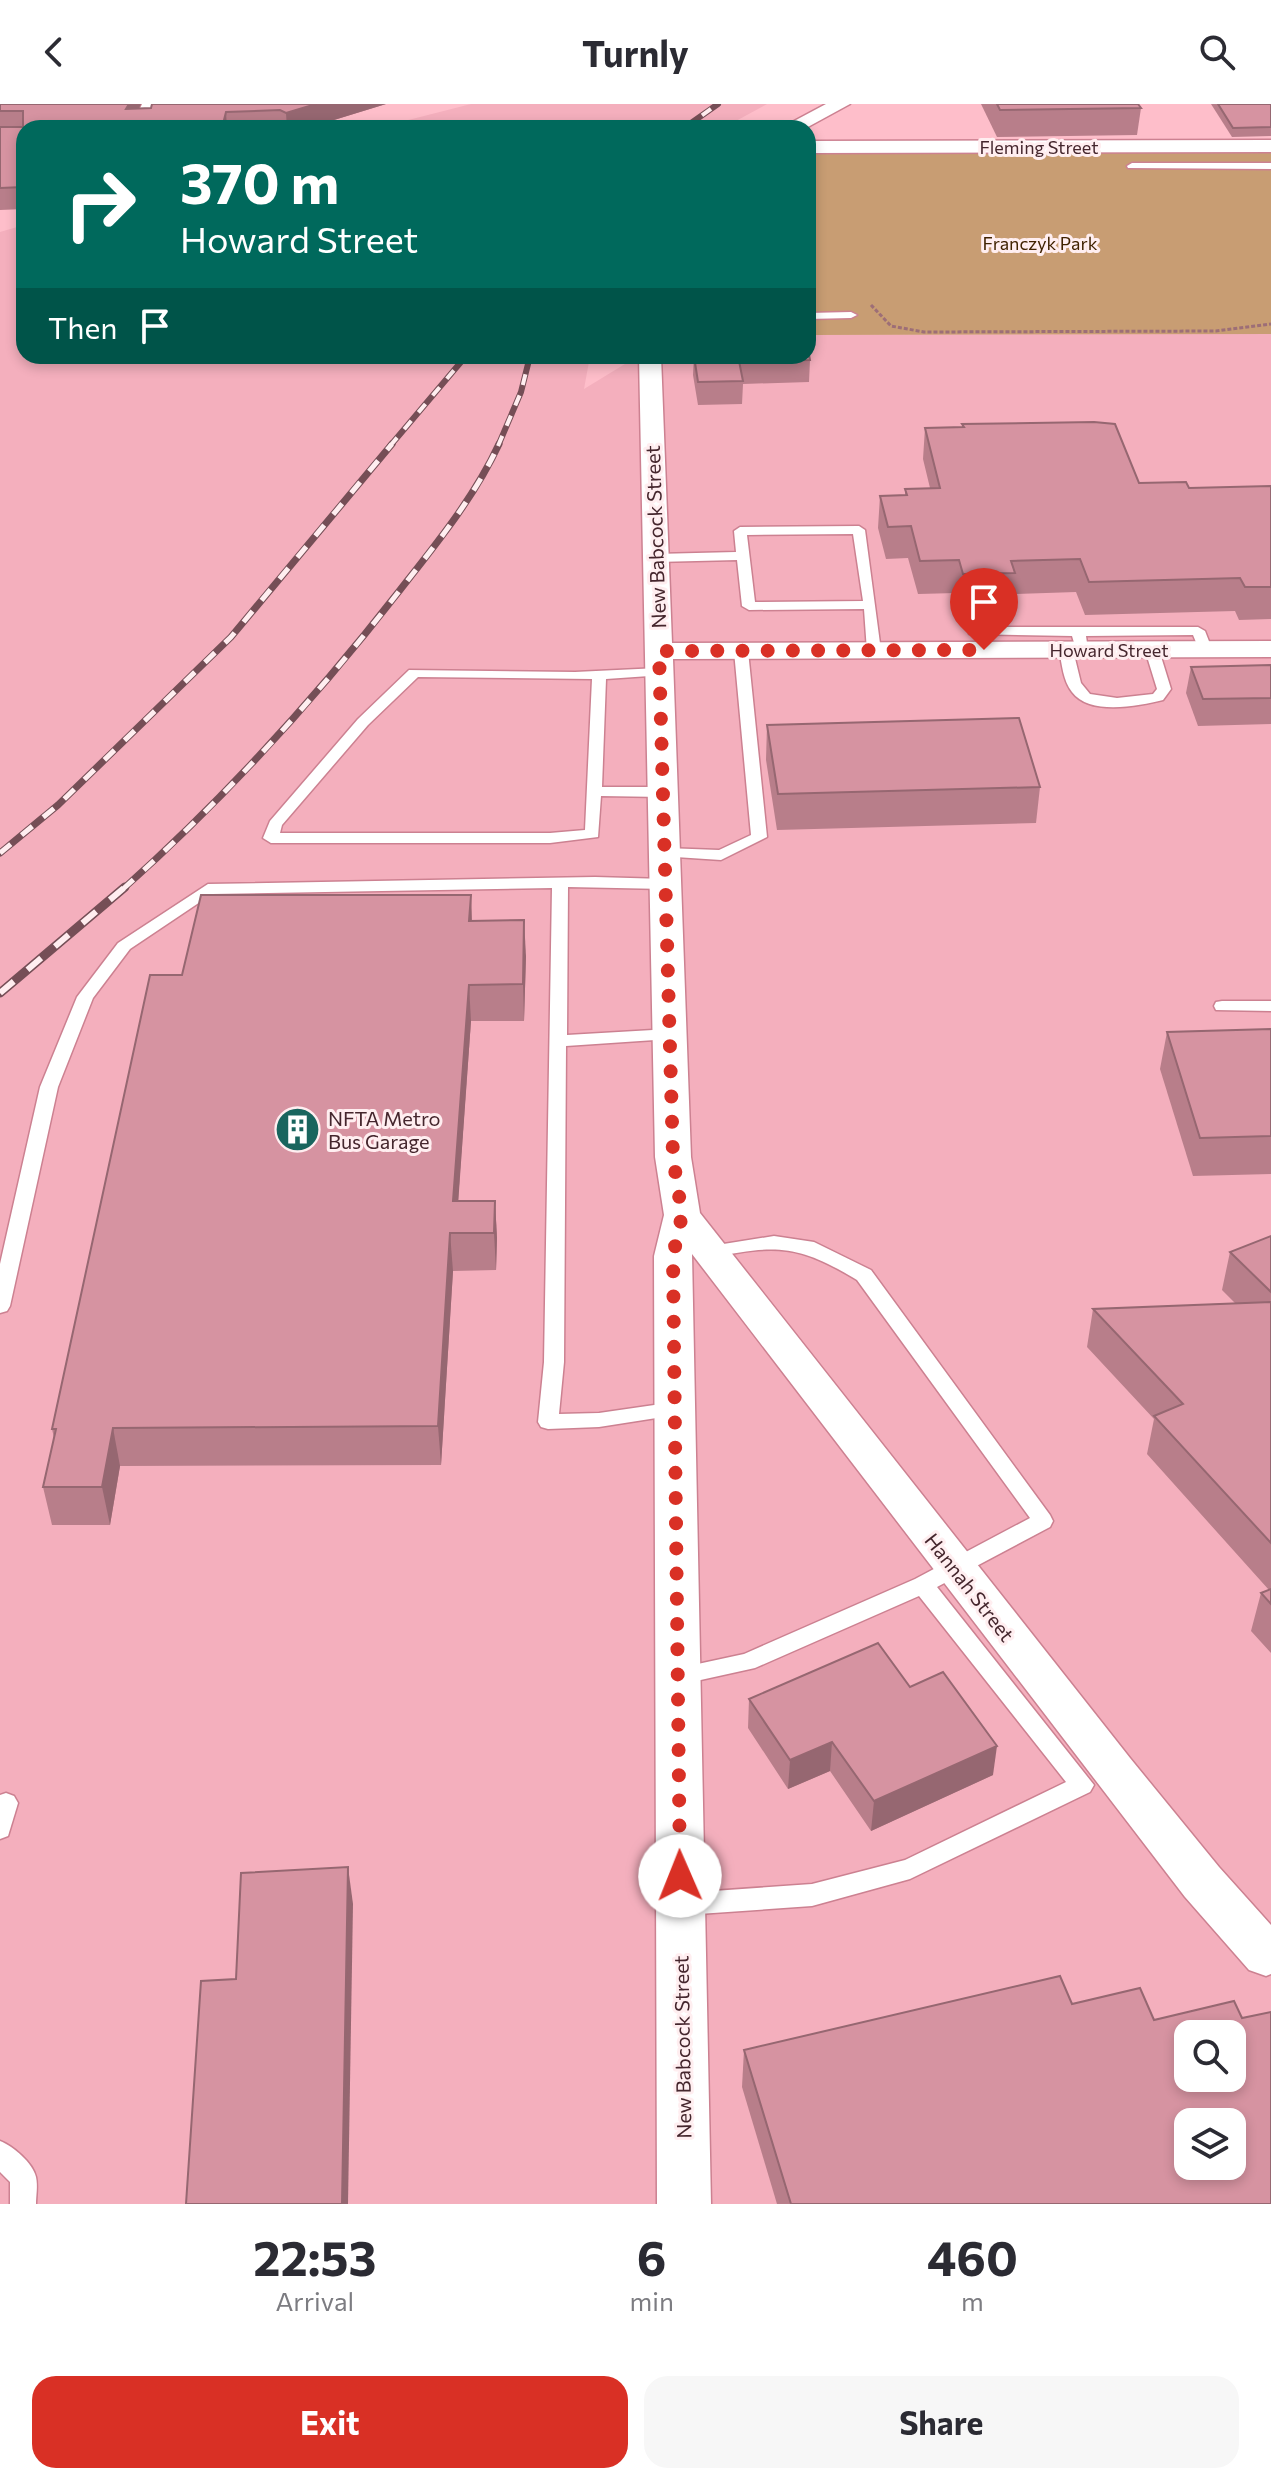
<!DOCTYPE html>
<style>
:root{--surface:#fff;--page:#f7f7f7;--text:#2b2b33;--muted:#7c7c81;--accent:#d93025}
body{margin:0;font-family:Commissioner,sans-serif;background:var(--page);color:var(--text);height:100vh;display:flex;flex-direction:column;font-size:30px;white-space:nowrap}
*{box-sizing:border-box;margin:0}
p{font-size:26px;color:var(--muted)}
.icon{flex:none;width:44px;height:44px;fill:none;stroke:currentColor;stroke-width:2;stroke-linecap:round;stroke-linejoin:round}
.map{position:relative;height:2100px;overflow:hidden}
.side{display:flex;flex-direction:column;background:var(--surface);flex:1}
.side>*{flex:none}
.guide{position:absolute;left:16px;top:16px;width:800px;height:244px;border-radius:24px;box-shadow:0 4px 12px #0003;background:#00695c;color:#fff;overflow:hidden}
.fabs{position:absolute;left:1174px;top:1916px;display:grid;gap:16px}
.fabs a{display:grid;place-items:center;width:72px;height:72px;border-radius:16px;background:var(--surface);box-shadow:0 4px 12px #0003;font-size:40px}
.pin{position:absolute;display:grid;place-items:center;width:68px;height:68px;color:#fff;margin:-82px -34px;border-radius:50% 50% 50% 0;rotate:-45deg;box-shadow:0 0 8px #0007}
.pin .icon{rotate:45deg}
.me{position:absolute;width:88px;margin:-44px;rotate:359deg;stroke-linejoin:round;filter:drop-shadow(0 0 6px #0008)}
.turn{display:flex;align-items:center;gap:28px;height:168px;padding:0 32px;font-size:36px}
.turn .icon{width:104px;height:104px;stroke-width:2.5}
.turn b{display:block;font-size:56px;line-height:68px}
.then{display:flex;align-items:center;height:76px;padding:0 32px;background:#0003;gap:16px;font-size:30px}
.eta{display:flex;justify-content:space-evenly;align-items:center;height:136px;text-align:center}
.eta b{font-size:48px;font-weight:700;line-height:56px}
.cta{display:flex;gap:16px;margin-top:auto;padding:16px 32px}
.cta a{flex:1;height:92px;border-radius:24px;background:var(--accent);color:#fff;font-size:32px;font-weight:700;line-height:92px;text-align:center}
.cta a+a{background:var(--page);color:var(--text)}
header{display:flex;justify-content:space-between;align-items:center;height:104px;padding:0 32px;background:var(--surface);font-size:36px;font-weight:700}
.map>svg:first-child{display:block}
.built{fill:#f4afbd;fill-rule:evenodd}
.green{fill:#c89d73}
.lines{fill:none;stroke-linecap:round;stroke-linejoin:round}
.service-casing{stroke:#cc8191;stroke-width:3}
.minor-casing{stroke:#cc8191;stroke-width:3}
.path{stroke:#9d6e77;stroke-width:3;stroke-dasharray:4 2;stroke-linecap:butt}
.service{fill:#fff;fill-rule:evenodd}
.minor{fill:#fff;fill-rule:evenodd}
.rail-far2-casing{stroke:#754e56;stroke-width:6}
.rail-far1-casing{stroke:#754e56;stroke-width:7}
.rail-casing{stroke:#754e56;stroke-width:9}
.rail-far2{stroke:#ffeef0;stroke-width:4;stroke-dasharray:11;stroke-linecap:butt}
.rail-far1{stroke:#ffeef0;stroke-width:5;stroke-dasharray:14;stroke-linecap:butt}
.rail{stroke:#ffeef0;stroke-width:6;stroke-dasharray:18;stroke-linecap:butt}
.wall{fill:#b87e8a}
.shaded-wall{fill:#966771}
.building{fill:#d693a1;stroke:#966771;stroke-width:2;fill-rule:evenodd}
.route{stroke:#d93025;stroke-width:14;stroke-dasharray:0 25.2}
.labels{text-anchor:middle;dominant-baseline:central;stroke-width:6;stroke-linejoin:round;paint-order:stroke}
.far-street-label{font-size:18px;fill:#45262d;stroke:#ffeef0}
.far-park-label{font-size:18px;fill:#402200;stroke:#ffeef0}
.street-label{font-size:20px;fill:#45262d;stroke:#ffeef0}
.poi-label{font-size:20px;fill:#45262d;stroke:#ffeef0;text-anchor:start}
</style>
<header><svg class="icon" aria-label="back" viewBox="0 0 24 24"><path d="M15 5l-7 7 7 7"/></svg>Turnly<svg class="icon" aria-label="search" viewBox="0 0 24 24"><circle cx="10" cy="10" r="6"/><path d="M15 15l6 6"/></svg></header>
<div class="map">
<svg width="1271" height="2100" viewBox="0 0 1271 2100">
<rect width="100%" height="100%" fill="#febeca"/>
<!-- built -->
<g class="built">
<path d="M 471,0 L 767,0 L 723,24 L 377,24 Z"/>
<path d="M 24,121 L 24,252 L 590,252 L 584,285 L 638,252 L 808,252 L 808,231 L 1271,230 L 1271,2100 L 0,2100 L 0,128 ZM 1188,1930 L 1232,1930 L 1232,1974 L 1188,1974 ZM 1188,2018 L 1232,2018 L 1232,2062 L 1188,2062 Z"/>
</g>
<!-- green -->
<path class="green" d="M 1271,48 L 1271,230 L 808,231 L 808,49 Z"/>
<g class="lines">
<defs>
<g id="service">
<path d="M 1132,59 L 1271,59 L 1271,65 L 1128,64 L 1127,62 Z"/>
<path d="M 808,209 L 851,208 L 857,211 L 851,214 L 808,215 Z"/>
<path d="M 859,422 L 865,426 L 881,547 L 874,551 L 867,547 L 864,505 L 749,506 L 742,502 L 737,456 L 656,458 L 649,454 L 656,450 L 736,448 L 734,427 L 740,423 ZM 853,430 L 863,497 L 755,498 L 747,431 Z"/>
<path d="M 974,523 L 1198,523 L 1205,527 L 1212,545 L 1205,549 L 1200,548 L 1193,531 L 1086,532 L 1087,539 L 1080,543 L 1075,542 L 1072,532 L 969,530 L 969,524 Z"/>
<path d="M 1066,542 L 1073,546 L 1081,579 L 1090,590 L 1117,594 L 1153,590 L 1157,585 L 1145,546 L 1152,542 L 1159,546 L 1171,585 L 1163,596 C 1138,602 1090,612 1072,588 C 1063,577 1062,560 1059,546 Z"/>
<path d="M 741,543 L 748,547 L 767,733 L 721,756 L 660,752 L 657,749 L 665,744 L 719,746 L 751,731 L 734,547 Z"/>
<path d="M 659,564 L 666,568 L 664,571 L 606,575 L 602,683 L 663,683 L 671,688 L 663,693 L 601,692 L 598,733 L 550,739 L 271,739 L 263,734 L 270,717 L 358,615 L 409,566 L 575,568 ZM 418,573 L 592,575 L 585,726 L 550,729 L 280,729 L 282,721 L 368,621 Z"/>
<path d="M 595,773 L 665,775 L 673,780 L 665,785 L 568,783 L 567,931 L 670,925 L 679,930 L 670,935 L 566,942 L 564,1258 L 559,1310 L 599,1309 L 675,1298 L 682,1300 L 685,1305 L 682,1310 L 599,1323 L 548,1325 L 541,1323 L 538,1318 L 544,1258 L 552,784 L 212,790 L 130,845 L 93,894 L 58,983 L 10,1202 L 7,1207 L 0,1209 L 0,1160 L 40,983 L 77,893 L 118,839 L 208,780 Z"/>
<path d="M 1222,897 L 1271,897 L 1271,907 L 1216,906 L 1214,902 L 1216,898 Z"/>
<path d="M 774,1132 L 814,1138 L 871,1166 L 1050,1411 L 1053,1417 L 1050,1423 L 937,1483 L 1094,1681 L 1090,1688 L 910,1775 L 812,1802 L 684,1811 L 675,1808 L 672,1800 L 675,1792 L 684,1789 L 812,1780 L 905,1756 L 1066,1678 L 919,1492 L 755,1564 L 678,1581 L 670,1578 L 667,1572 L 670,1566 L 744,1550 L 915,1475 L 1030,1414 L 857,1176 C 799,1141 776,1140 711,1154 L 702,1148 L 711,1142 Z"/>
<path d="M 6,1689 L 14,1692 L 18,1699 L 8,1732 L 0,1735 L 0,1691 Z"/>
<path d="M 0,2037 C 13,2042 33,2059 36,2073 C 38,2082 36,2092 36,2100 L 10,2100 L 10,2078 L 0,2068 Z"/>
</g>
<g id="minor">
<path d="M 142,0 L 160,0 L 151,24 L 131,24 Z"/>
<path d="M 826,0 L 850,0 L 806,24 L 781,24 Z"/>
<path d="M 1271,36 L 1271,48 L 808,49 L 808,37 Z"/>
<path d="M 639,252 L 661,252 L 672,539 L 1271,537 L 1271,553 L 673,555 L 691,1053 L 700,1109 L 1130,1654 L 1219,1763 L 1271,1821 L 1271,1870 L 1266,1872 L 1249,1866 L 1185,1793 L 692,1150 L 711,2100 L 657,2100 L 654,1152 L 664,1111 L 655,1053 Z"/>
</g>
</defs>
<!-- service casing -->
<use href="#service" class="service-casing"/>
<!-- minor casing -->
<use href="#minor" class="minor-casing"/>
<!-- path -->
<path class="path" d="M 871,201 L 891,222 L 924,228 L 1216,227 L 1271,220"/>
<!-- service -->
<use href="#service" class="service"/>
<!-- minor -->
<use href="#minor" class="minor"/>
<defs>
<g id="rail-far2">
<path d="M 684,24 L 718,0"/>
<path d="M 390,342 L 466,252"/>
<path d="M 498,342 L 521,288 L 530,252"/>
</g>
<g id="rail-far1">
<path d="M 0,749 L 58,701 L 231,533 L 392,340"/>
<path d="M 123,785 C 225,694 316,594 400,486 C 436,440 474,394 499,340"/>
</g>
<path id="rail" d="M 0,889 L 125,783"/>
</defs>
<!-- rail-far2 casing -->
<use href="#rail-far2" class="rail-far2-casing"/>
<!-- rail-far1 casing -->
<use href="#rail-far1" class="rail-far1-casing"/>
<!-- rail casing -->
<use href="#rail" class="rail-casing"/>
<!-- rail-far2 -->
<use href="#rail-far2" class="rail-far2"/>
<!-- rail-far1 -->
<use href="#rail-far1" class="rail-far1"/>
<!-- rail -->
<use href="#rail" class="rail"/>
</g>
<!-- wall -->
<g class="wall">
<path d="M 0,0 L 139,5 L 386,0 L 308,24 L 24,24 L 24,105 L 0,106 Z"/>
<path d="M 981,0 L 1138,0 L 1141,4 L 1137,31 L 997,33 Z"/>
<path d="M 1211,0 L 1271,0 L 1271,32 L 1232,33 Z"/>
<path d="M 694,252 L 810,256 L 809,278 L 743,280 L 742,300 L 698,301 L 693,271 Z"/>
<path d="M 962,320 L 1139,379 L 1189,384 L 1271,382 L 1271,515 L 1239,516 L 1235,507 L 1085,511 L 1076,488 L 1013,490 L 1011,502 L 960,503 L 956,489 L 918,490 L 908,454 L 886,455 L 878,424 L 880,392 L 905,391 L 905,385 L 930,384 L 923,355 L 925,324 L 962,323 Z"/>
<path d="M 1271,561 L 1271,620 L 1198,622 L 1186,589 L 1191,563 Z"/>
<path d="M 767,621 L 1040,683 L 1036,719 L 777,726 L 766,656 Z"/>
<path d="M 471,791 L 472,817 L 526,852 L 524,917 L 471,917 L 458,1097 L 495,1097 L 497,1134 L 496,1166 L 453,1167 L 441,1361 L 120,1362 L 110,1421 L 52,1421 L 43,1383 L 54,1334 L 52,1325 L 182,871 Z"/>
<path d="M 1271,925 L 1271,1070 L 1193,1072 L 1160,965 L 1167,928 Z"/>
<path d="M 1271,1132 L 1271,1549 L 1251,1527 L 1261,1489 L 1269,1486 L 1147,1350 L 1154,1315 L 1087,1243 L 1093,1205 L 1235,1199 L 1222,1186 L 1230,1148 Z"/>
<path d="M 910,1583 L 993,1671 L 871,1727 L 830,1667 L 788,1685 L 748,1624 L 749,1595 Z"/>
<path d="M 1072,1900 L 1154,1916 L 1271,2100 L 777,2100 L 742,1983 L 744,1946 Z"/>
</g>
<!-- shaded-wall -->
<g class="shaded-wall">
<path d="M 129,0 L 141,0 L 130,24 L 126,5 Z"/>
<path d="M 316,0 L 386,0 L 308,24 L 287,24 L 286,9 Z"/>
<path d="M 226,8 L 227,24 L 222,24 Z"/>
<path d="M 471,791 L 472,827 L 469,817 Z"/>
<path d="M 524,816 L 526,852 L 524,917 L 523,880 Z"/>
<path d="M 469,881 L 471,917 L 456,1129 L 453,1097 Z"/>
<path d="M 495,1097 L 497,1134 L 496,1166 L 494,1129 Z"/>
<path d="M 450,1129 L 453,1167 L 441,1361 L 438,1322 Z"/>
<path d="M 113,1324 L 120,1362 L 110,1421 L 102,1383 Z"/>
<path d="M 832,1638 L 830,1667 L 788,1685 L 790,1656 Z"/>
<path d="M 997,1642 L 993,1671 L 871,1727 L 874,1697 Z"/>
<path d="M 348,1763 L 353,1800 L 348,2100 L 342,2100 Z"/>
</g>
<!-- building -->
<g class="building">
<path d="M 0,0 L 129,0 L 126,5 L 151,4 L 152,0 L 316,0 L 286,9 L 280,6 L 226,8 L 222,24 L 24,24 L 24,83 L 0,84 L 0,23 L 23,23 L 23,7 L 0,7 Z"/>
<path d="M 997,0 L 1138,0 L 1141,4 L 1000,6 Z"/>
<path d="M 1218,0 L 1271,0 L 1271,23 L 1233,24 Z"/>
<path d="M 808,245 L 810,256 L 739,257 L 743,277 L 698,278 L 694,252 L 808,252 Z"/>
<path d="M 1094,318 L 1115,320 L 1139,379 L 1186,378 L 1189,384 L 1271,382 L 1271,483 L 1245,483 L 1240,474 L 1089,478 L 1080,455 L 1011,457 L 1015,469 L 963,470 L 959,456 L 920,457 L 911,422 L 888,423 L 880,392 L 907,391 L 905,385 L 940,384 L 925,324 L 964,323 L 962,320 Z"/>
<path d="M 1271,561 L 1271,594 L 1203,595 L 1191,563 Z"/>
<path d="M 1019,614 L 1040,683 L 778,690 L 767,621 Z"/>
<path d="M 201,791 L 471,791 L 469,817 L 524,816 L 523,880 L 469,881 L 453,1097 L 495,1097 L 494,1129 L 450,1129 L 438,1322 L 113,1324 L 102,1383 L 43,1383 L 56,1325 L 52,1325 L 150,871 L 182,871 Z"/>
<path d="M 1271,925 L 1271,1032 L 1200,1034 L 1167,928 Z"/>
<path d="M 1271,1132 L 1271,1188 L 1230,1148 Z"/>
<path d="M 1271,1198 L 1271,1439 L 1154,1312 L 1183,1300 L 1093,1205 Z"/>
<path d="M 1271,1485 L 1271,1500 L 1261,1489 Z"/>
<path d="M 878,1539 L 910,1583 L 943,1568 L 997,1642 L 874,1697 L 832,1638 L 790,1656 L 749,1595 Z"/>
<path d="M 348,1763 L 342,2100 L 186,2100 L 201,1877 L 236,1875 L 241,1769 Z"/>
<path d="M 1060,1872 L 1072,1900 L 1140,1884 L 1154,1916 L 1234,1897 L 1242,1914 L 1271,1908 L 1271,2100 L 791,2100 L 744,1946 ZM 1188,1930 L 1232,1930 L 1232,1974 L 1188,1974 ZM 1188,2018 L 1232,2018 L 1232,2062 L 1188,2062 Z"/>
</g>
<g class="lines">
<!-- route -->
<path class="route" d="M 680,1772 L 673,1152 L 682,1111 L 673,1053 L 659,547 L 984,546"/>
</g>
<!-- icons -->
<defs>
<symbol id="building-disc" viewBox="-11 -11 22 22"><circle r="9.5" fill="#19655e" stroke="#ffeef0"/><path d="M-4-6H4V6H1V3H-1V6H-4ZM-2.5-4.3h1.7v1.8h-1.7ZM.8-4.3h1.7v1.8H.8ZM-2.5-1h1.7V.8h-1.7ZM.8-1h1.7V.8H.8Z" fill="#fff"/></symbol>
</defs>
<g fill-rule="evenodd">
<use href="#building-disc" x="272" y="1000" width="51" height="51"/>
</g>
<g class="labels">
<!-- far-street labels -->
<g class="far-street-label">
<text x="1039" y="43">Fleming Street</text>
<text x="1109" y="546">Howard Street</text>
</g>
<!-- far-park labels -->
<g class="far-park-label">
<text x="1040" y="139">Franczyk Park</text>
</g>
<!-- street labels -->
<g class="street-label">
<text transform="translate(655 433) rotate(-92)">New Babcock Street</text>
<text transform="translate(970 1483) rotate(52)">Hannah Street</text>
<text transform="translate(682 1943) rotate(-91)">New Babcock Street</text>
</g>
<!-- poi labels -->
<g class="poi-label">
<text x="328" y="1014">NFTA Metro<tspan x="328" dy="23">Bus Garage</tspan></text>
</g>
</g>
</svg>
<div class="fabs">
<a><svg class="icon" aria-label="search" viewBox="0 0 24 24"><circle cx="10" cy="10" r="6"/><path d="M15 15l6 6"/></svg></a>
<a><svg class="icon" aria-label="layers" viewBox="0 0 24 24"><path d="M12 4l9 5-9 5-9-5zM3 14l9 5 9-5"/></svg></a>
</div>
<div class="pin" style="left:984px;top:546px;background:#d93025"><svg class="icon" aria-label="arrive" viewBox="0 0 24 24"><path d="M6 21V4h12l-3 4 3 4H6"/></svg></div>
<svg class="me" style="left:680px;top:1772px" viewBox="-20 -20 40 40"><circle r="19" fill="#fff"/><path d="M0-13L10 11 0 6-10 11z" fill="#d93025"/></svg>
<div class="guide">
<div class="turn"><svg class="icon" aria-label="right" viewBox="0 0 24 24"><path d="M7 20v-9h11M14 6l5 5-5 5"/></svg><div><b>370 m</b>Howard Street</div></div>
<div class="then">Then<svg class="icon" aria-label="arrive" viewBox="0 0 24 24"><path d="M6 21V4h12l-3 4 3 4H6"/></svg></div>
</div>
</div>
<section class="side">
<div class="eta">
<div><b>22:53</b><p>Arrival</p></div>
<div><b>6</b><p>min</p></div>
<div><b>460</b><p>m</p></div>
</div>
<div class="cta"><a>Exit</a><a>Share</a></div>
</section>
